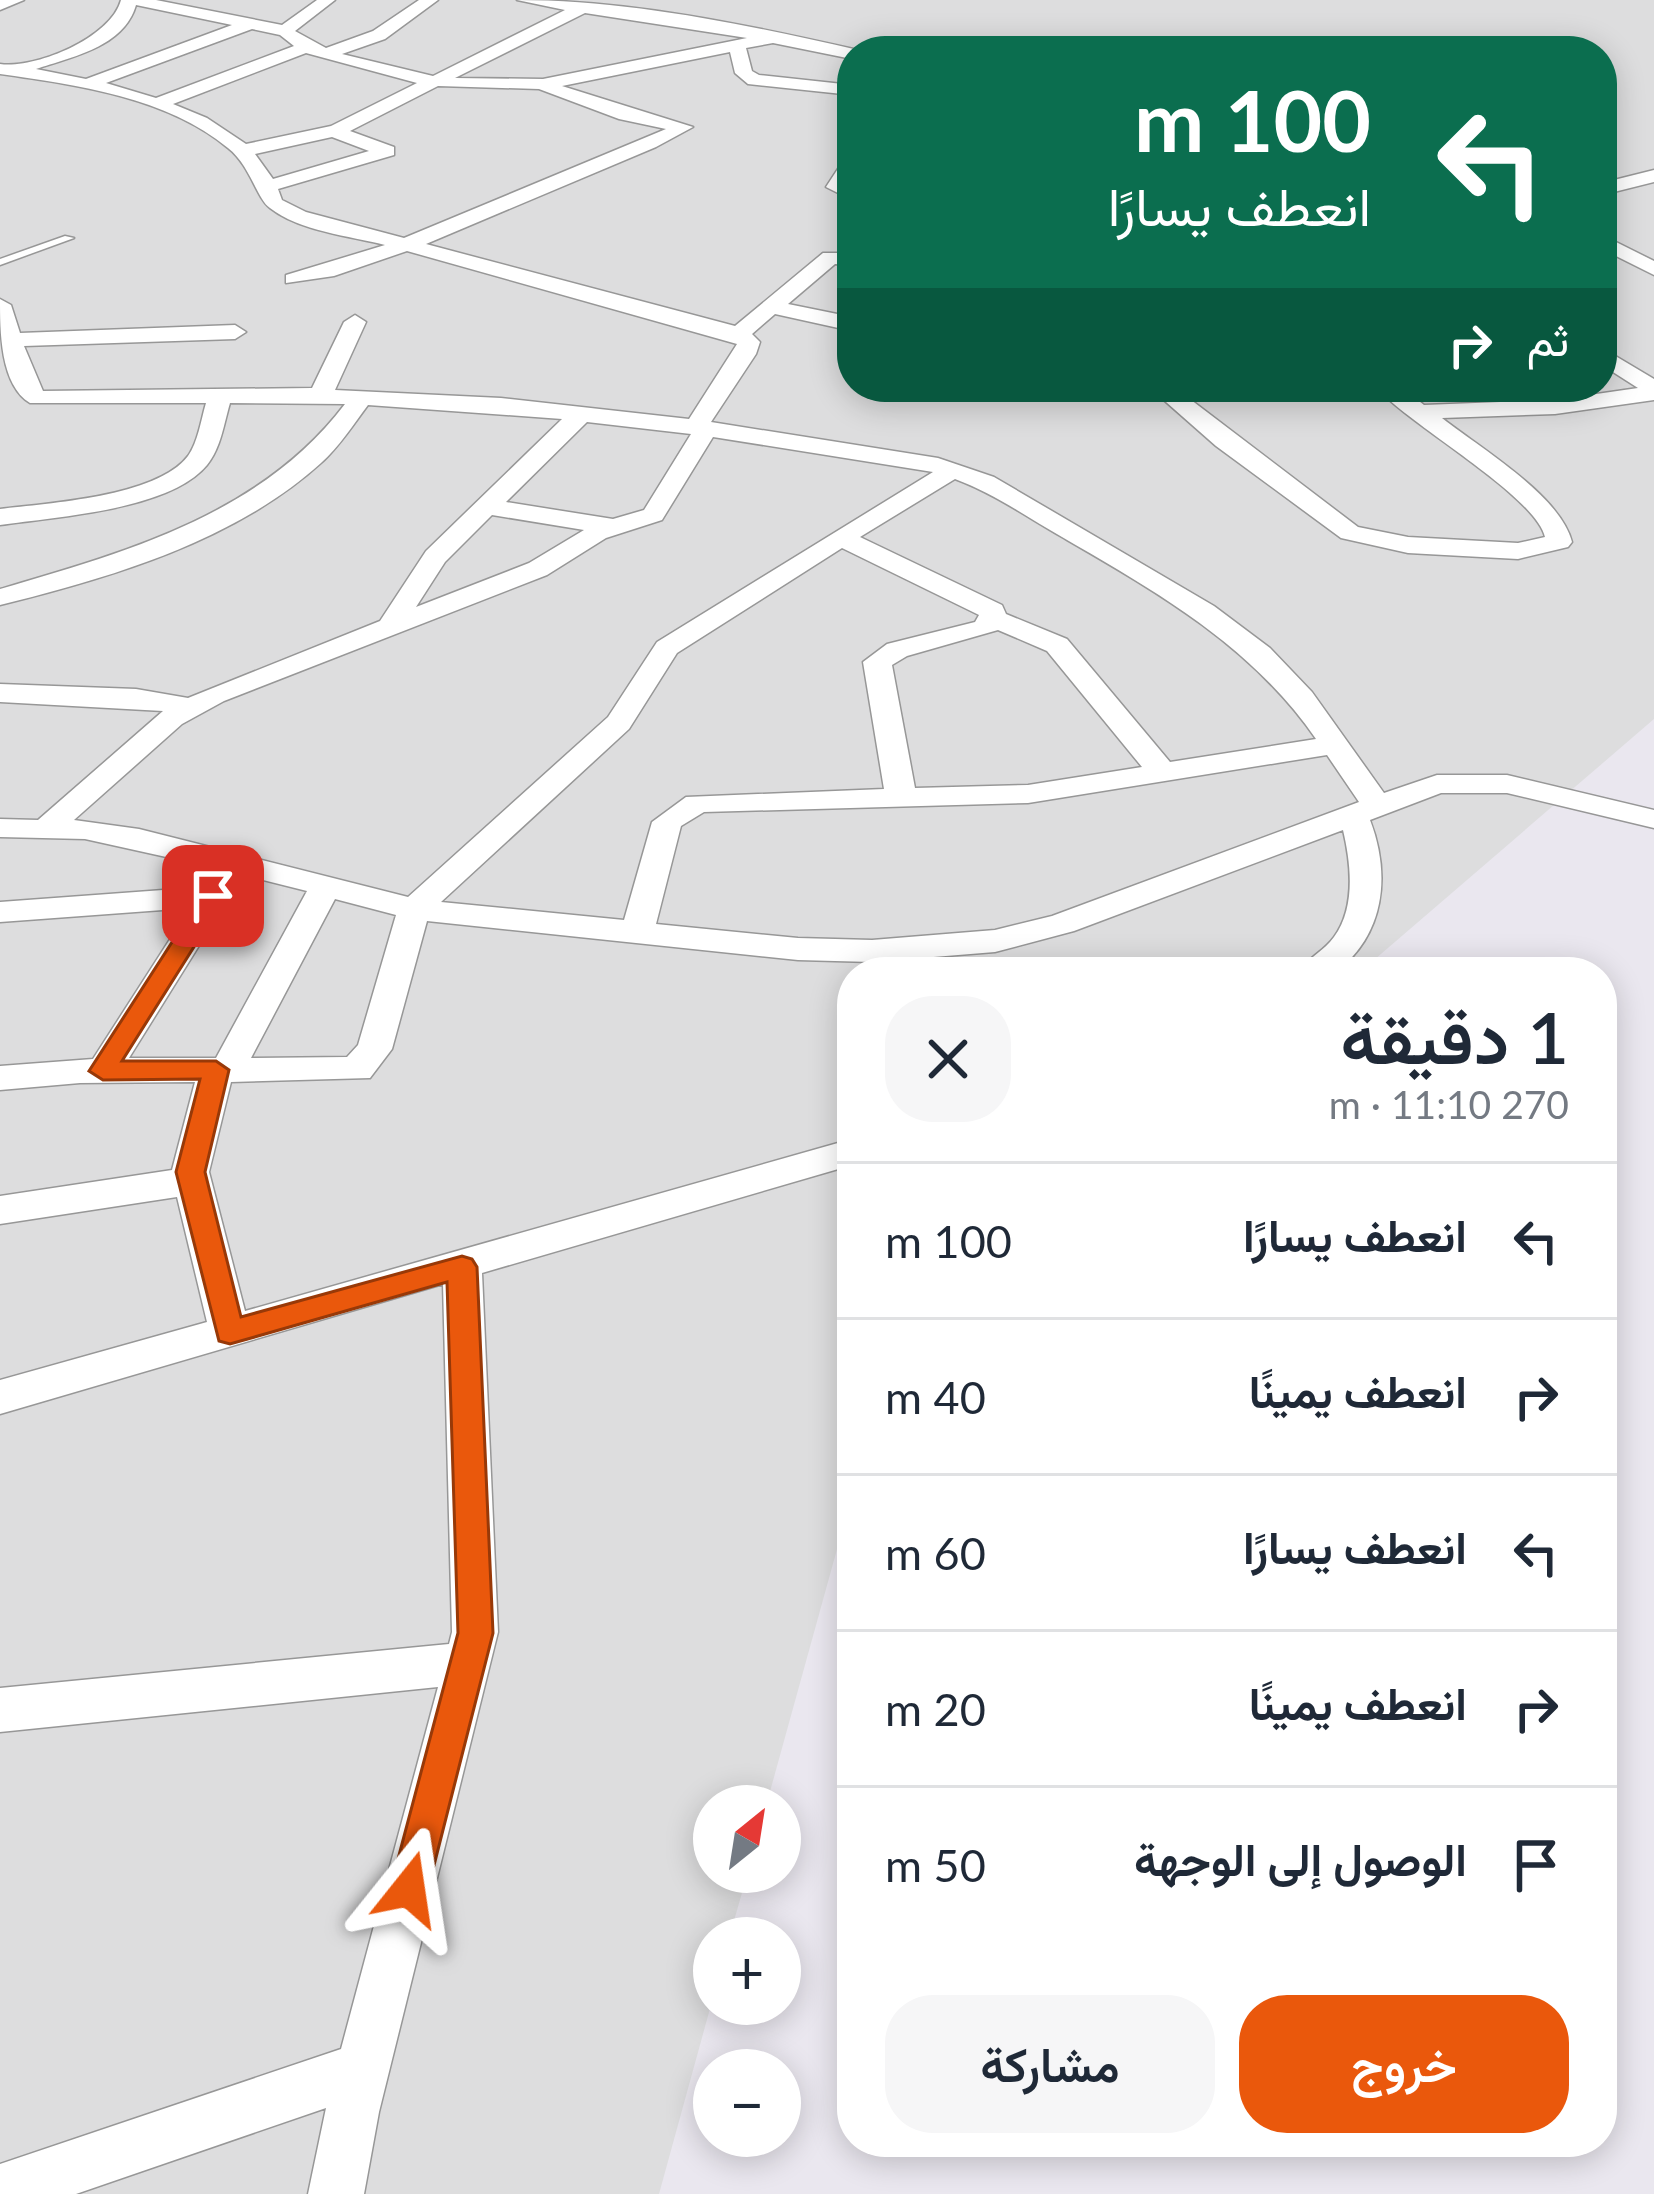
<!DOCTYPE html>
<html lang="ar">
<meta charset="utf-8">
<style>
:root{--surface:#fff;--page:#f6f6f7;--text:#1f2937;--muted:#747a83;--line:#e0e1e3;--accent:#ea580c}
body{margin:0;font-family:Lato,Vazirmatn,sans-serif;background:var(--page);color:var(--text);direction:rtl;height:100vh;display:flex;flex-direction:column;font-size:45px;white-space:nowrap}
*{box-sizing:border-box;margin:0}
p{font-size:39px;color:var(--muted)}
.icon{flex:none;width:66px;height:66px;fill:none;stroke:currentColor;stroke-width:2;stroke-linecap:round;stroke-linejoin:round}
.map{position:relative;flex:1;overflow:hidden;direction:ltr}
.panel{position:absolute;left:837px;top:957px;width:780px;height:1200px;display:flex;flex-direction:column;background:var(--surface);border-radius:48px;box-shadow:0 6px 30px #0003;direction:rtl}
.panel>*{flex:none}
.guide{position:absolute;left:837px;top:36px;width:780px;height:366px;border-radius:48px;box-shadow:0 6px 30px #0003;direction:rtl;background:#0b6e4f;color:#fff;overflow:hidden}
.needle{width:78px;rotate:30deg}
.controls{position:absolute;left:693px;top:1785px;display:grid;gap:24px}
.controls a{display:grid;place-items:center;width:108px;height:108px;border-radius:50%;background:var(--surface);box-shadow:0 6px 30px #0003;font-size:60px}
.pin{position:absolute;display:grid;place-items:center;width:102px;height:102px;color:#fff;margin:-51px;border-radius:24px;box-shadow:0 6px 18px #0006}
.me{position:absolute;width:132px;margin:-66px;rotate:15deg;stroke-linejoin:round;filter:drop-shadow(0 0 9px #0008)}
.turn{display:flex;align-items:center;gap:42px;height:252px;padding:0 48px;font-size:54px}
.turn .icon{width:156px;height:156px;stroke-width:2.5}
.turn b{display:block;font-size:84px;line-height:102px}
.then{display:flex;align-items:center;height:114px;padding:0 48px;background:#0003;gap:24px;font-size:45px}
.round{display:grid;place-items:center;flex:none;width:126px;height:126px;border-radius:48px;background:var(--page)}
.head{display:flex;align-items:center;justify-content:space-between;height:204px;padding:0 48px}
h1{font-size:72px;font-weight:600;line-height:90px}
.button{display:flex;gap:24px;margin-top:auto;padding:24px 48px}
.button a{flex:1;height:138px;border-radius:48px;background:var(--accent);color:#fff;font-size:48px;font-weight:600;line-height:138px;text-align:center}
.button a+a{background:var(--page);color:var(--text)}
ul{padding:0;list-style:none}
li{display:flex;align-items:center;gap:36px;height:156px;padding:0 48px;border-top:3px solid var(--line)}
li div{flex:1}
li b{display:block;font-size:45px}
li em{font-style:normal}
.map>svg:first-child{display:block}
.residential{fill:#ddddde;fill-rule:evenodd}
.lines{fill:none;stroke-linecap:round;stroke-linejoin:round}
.lane-casing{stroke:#979797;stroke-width:3}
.street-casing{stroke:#979797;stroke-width:3}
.lane{fill:#fff;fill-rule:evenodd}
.street{fill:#fff;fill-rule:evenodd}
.route{fill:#ea580c;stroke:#983908;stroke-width:3}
</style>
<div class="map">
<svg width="1654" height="2194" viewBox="0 0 1654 2194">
<rect width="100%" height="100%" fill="#eae7ef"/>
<!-- residential -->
<path class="residential" d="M 0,0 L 1654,0 L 1654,719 L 1360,972 L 852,972 L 852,1495 L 766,1806 L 714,1806 L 714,1872 L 748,1872 L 729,1938 L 714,1938 L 714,1994 L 659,2194 L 0,2194 ZM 852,51 L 1602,51 L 1602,387 L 852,387 Z"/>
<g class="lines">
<defs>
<path id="lane" d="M 65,236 L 74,238 L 0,265 L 0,259 Z"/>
<g id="street">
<path d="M 0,0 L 24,0 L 0,10 Z"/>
<path d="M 121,0 L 156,0 L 282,25 L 317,0 L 335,0 L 295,31 L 326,48 L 373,31 L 419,0 L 438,0 L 385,39 L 342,54 L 433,76 L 565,10 L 517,0 C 631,0 748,25 858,50 L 852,51 L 852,59 L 773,43 L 746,48 L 752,71 L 759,75 L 852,85 L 852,95 L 748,84 L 735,73 L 730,52 L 562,86 L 693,127 L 656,147 L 426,244 L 735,326 L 823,253 L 852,253 L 852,265 L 835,264 L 788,304 L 852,317 L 852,331 L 775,314 L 752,334 L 760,342 L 756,354 L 711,422 L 938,458 L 994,477 L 1214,606 L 1270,648 L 1312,692 L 1384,793 L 1437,775 L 1507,775 L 1654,810 L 1654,828 L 1507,793 L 1441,793 L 1370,820 C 1391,875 1385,934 1336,972 L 1298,972 C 1308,958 1324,951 1334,937 C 1356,907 1351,864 1343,830 L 1074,931 L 995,952 L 872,962 L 798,960 L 427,921 L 392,1049 L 370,1078 L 231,1082 L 209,1172 L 245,1311 L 852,1139 L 852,1165 L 482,1273 L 498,1632 L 379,2112 L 364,2194 L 308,2194 L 326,2108 L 76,2194 L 0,2194 L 0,2164 L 341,2049 L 438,1687 L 0,1732 L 0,1688 L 449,1644 L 452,1632 L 443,1284 L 0,1414 L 0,1380 L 207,1322 L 177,1197 L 0,1224 L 0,1196 L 172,1170 L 195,1082 L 80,1083 L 0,1090 L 0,1066 L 93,1059 L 190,908 L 0,922 L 0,902 L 204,887 L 216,868 L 85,839 L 0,837 L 0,819 L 38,820 L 163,711 L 0,702 L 0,684 L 136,689 L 188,698 L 380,621 L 426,551 L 562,419 L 368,405 C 353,425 339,447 321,463 C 235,541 110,578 0,605 L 0,589 C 127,552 262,514 345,404 L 230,403 C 224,423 221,448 207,465 C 170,510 56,517 0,525 L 0,509 C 48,503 157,497 188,456 C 198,442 201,420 206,403 L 30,403 C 0,385 0,330 0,299 L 11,305 L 20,333 L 235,325 L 246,332 L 235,339 L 24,346 L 43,391 L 312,388 L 344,322 L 355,315 L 366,322 L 335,390 L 501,398 L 689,419 L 737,344 L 407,251 L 334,276 L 286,283 L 286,275 L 385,245 C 350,236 299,231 270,208 C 257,199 250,165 228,148 C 167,97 76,85 0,74 L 0,64 C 35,69 111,38 121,0 ZM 136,5 L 232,25 L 86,79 L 36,69 C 72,57 124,47 136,5 ZM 585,13 L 747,38 L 543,79 L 455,78 ZM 252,29 L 280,35 L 294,46 L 156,98 L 106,83 ZM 306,53 L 417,83 L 331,126 L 246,144 L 207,118 L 173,104 ZM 438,86 L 539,89 L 619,119 L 666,129 L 404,238 L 306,212 L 282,200 L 278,189 L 394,155 L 394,147 L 350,131 ZM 332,137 L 369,151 L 273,179 L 255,154 ZM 587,422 L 691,434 L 644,510 L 613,519 L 506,502 ZM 713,437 L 933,472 L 657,642 L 608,717 L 408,897 L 139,829 L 74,820 L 182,724 L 224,701 L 547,575 L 606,538 L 662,520 ZM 955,479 C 993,493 1027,517 1062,537 C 1157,592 1252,646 1316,739 L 1170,762 L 1067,639 L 1006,614 L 1002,605 L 860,537 ZM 492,515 L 584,530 L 529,563 L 416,607 L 445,562 ZM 842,548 L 979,615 L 975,622 L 887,644 L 863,662 L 884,789 L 686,797 L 652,822 L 624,920 L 441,902 L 629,729 L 677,653 ZM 998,630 L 1047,651 L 1142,767 L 1028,785 L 915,788 L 892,665 L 907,656 ZM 1327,755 L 1359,802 L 1052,916 L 995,930 L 872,940 L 798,938 L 656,924 L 681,826 L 704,812 L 1028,803 ZM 243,875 L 307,891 L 216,1058 L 129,1058 ZM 335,899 L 396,915 L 358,1045 L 347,1057 L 251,1058 Z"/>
<path d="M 852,156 L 847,185 L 852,187 L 852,200 L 826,187 L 845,158 Z"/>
<path d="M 1654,170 L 1654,182 L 1602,195 L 1602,183 Z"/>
<path d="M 1602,235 L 1654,261 L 1654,275 L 1602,249 Z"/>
<path d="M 1602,348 L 1654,379 L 1654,400 L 1555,414 L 1442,418 C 1480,448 1560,495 1572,542 L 1568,547 L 1518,559 L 1408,553 L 1341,538 L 1216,446 L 1149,387 L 1174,387 L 1358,527 L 1408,537 L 1518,543 L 1545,537 C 1535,495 1409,425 1376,387 L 1401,387 L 1424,405 L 1555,400 L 1638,388 L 1602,365 Z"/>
</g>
</defs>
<!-- lane casing -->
<use href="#lane" class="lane-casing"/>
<!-- street casing -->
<use href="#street" class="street-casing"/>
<!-- lane -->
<use href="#lane" class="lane"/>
<!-- street -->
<use href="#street" class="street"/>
</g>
<!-- route -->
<path class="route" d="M 213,889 L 226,896 L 122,1061 L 216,1061 L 229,1070 L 205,1172 L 241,1317 L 462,1256 L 472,1259 L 477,1267 L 493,1633 L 428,1889 L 423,1902 L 409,1907 L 396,1902 L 390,1889 L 458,1633 L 447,1282 L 230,1344 L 219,1341 L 176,1172 L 200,1079 L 103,1080 L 89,1071 L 205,891 Z"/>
</svg>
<div class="controls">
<a><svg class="needle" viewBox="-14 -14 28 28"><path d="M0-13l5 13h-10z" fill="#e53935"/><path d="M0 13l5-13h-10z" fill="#747a83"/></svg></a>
<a>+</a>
<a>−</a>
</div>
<div class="pin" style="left:213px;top:896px;background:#d93025"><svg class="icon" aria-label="arrive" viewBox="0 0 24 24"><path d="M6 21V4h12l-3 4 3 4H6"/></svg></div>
<svg class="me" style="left:409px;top:1889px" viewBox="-20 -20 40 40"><path d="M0-17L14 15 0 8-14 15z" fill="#ea580c" stroke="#fff" stroke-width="4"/></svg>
<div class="guide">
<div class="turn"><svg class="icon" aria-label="left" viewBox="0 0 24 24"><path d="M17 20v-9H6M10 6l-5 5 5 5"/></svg><div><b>100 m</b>انعطف يسارًا</div></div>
<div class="then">ثم<svg class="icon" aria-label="right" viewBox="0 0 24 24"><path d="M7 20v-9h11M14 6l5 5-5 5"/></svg></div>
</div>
<section class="panel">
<div class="head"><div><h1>1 دقيقة</h1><p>270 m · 11:10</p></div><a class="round"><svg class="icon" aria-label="close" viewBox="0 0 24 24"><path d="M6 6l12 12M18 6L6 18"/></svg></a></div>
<ul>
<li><svg class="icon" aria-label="left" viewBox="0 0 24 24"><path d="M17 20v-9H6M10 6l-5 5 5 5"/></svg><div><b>انعطف يسارًا</b></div><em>100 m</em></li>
<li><svg class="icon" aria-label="right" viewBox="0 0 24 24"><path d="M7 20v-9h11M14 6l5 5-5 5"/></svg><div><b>انعطف يمينًا</b></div><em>40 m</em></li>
<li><svg class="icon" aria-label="left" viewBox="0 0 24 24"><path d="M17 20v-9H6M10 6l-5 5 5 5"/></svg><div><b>انعطف يسارًا</b></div><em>60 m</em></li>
<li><svg class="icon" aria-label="right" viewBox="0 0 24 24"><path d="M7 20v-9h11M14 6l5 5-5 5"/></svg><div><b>انعطف يمينًا</b></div><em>20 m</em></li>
<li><svg class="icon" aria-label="arrive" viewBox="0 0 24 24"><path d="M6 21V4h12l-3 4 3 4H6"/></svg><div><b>الوصول إلى الوجهة</b></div><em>50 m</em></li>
</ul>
<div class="button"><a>خروج</a><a>مشاركة</a></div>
</section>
</div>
